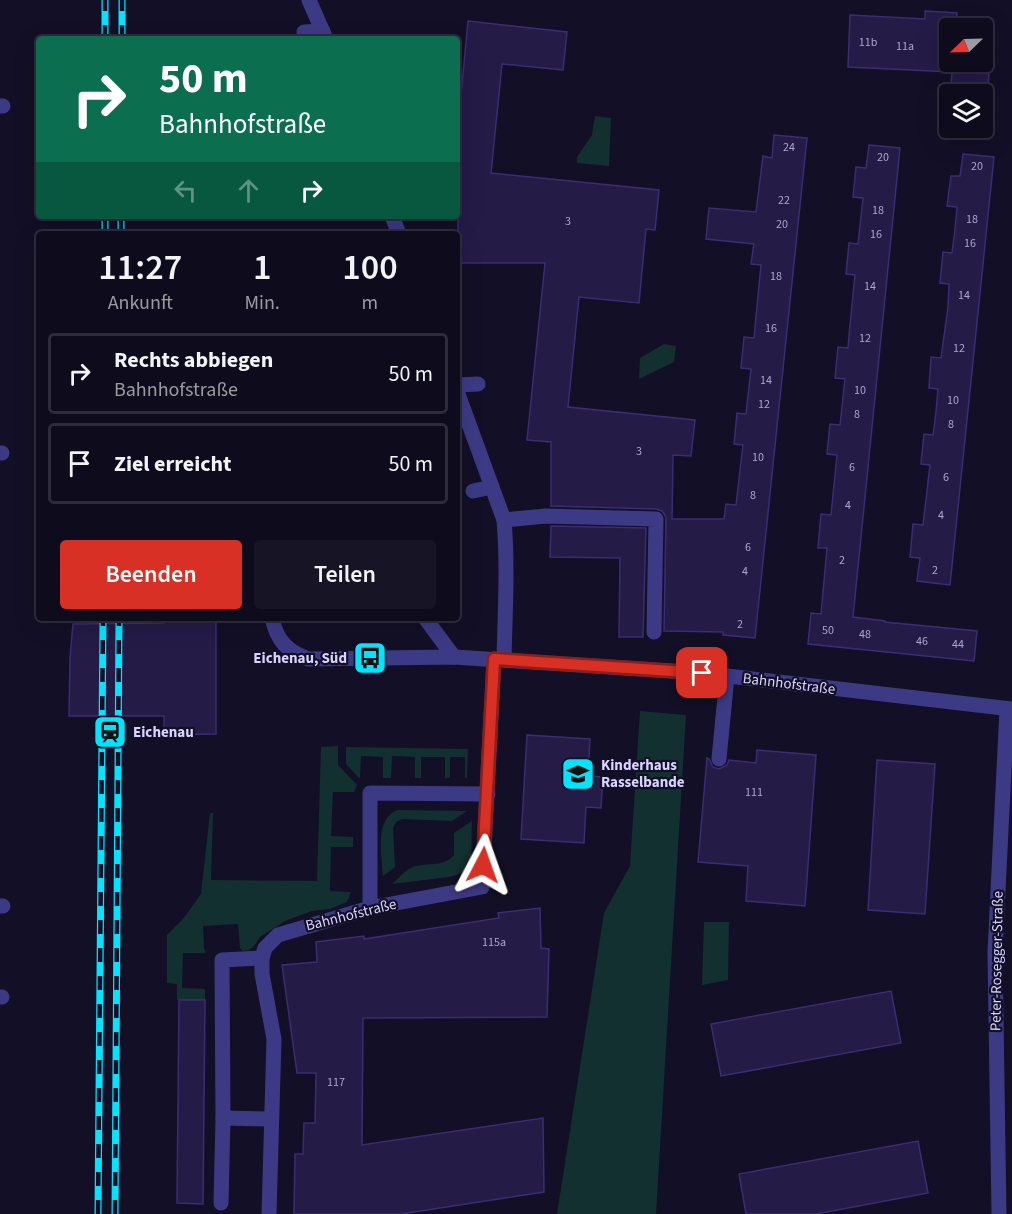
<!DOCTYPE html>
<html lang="de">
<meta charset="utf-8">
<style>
:root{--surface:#0e0b1c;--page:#171425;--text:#f1f3f6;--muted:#9b9ba3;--line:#2e2b3b;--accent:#d93025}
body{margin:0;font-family:"Source Sans 3",sans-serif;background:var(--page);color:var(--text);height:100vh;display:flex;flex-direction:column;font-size:22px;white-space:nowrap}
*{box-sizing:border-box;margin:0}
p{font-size:20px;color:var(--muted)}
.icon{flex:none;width:33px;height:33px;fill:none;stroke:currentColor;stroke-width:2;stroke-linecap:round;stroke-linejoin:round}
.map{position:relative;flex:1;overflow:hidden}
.drawer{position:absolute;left:36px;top:231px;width:424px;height:390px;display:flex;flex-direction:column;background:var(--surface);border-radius:6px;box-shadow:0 6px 24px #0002,0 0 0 2px var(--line)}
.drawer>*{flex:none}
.guide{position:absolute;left:36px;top:36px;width:424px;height:183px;border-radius:6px;box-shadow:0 6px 24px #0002,0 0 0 2px var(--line);background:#0b6e4f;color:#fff;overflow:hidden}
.needle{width:39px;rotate:247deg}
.fabs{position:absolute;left:939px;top:18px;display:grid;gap:12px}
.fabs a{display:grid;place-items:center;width:54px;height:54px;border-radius:6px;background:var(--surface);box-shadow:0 6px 24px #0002,0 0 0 2px var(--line);font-size:30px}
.pin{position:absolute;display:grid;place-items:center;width:51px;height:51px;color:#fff;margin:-26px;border-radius:12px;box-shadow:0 3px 9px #0006}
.me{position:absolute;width:66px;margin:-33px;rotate:4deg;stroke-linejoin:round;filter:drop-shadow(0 0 4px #0008)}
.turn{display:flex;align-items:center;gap:21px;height:126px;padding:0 24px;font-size:27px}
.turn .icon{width:78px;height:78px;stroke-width:2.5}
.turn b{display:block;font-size:42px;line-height:51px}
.lanes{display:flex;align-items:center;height:57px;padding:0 24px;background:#0003;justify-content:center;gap:30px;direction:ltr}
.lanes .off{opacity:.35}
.eta{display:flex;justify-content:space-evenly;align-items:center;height:102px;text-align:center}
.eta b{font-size:36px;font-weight:600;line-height:42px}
.cta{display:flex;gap:12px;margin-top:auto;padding:12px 24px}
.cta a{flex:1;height:69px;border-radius:6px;background:var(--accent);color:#fff;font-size:24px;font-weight:600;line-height:69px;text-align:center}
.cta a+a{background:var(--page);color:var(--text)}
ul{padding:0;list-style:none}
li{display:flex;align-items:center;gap:18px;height:81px;margin:0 12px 9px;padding:0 12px;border:3px solid var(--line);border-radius:6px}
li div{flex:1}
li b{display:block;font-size:22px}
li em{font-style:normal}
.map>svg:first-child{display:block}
.green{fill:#12302f}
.building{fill:#241b47;stroke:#3b2d73;stroke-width:1.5}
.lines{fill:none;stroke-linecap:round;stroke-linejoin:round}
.minor{stroke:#3d3a85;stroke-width:15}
.rail-casing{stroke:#00e5ff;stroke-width:7}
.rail{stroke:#130f26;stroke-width:4.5;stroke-dasharray:14;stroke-linecap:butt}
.route-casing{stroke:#8d1f18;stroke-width:15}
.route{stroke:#d93025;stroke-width:10}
.labels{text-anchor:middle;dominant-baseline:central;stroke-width:4.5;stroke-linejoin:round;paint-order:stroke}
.number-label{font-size:12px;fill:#aca6d1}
.poi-label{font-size:15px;font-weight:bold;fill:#d9d4ff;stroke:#130f26;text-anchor:start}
.street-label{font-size:15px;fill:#d9d4ff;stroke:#130f26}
</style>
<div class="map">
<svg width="1012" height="1214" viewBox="0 0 1012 1214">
<rect width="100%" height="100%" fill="#130f26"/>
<!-- green -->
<g class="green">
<path d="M 595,116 L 611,118 L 609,166 L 577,163 L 577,157 L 592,135 Z"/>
<path d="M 664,344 L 676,346 L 674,362 L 639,379 L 640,358 Z"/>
<path d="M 640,711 L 686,715 L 656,1214 L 557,1214 L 604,913 L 630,866 Z"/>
<path d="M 338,746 L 338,765 L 357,785 L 354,792 L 333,792 L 331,836 L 353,837 L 353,847 L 331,847 L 330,891 L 351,892 L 347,902 L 330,909 L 312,911 L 285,921 L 260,937 L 254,946 L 249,950 L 243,951 L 240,948 L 238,924 L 203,926 L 204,948 L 206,953 L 183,953 L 182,988 L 205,989 L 205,1000 L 177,1000 L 177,984 L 167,983 L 167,935 L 183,919 L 201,894 L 210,813 L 213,813 L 211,880 L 317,881 L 321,747 Z"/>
<path d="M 346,747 L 468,749 L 467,778 L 465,778 L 465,757 L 450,757 L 450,778 L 445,778 L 445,757 L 421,757 L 421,778 L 415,778 L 415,757 L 392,756 L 391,778 L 383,778 L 383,757 L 361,756 L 360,778 L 359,778 L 346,764 Z"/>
<path d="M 397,810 L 467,811 L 452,821 L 402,819 L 396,822 L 393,828 L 395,867 L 383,876 C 382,855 374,820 397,810 Z"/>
<path d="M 472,821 C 471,830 473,858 469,865 C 466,873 456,875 449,877 L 392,884 C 398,879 404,871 411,868 C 425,861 442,869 454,855 L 454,833 Z"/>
<path d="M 704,922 L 729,922 L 728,980 L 702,985 Z"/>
</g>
<!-- building -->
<g class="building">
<path d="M 925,11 L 957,13 L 956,28 L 950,28 L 950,62 L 982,62 L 982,54 L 990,55 L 988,88 L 951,85 L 952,72 L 848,67 L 850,15 L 925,19 Z"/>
<path d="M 468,21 L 567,32 L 563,70 L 502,64 L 491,173 L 659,190 L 655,230 L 646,229 L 639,303 L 579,297 L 568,407 L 695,420 L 691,456 L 673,455 L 672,519 L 724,519 L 726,504 L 736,505 L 743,445 L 734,444 L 737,413 L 746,414 L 751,369 L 741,368 L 744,337 L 754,338 L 761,265 L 751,264 L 754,244 L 706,239 L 709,208 L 756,212 L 763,156 L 772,158 L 774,135 L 807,138 L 755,638 L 723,635 L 723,632 L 664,631 L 666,519 L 665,515 L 662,511 L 656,509 L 551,506 L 551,442 L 527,440 L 545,263 L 458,263 L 458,127 Z"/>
<path d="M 869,145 L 900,148 L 853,617 L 885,621 L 885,622 L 977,631 L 974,661 L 808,644 L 811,613 L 821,614 L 827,548 L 818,548 L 821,514 L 831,515 L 837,455 L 827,454 L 830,424 L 840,425 L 845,379 L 835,378 L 838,347 L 848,348 L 850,325 L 855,275 L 846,274 L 849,243 L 858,244 L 863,198 L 853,197 L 856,167 L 866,168 Z"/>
<path d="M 963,154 L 994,157 L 950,585 L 917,581 L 920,558 L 910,557 L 913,524 L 923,525 L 930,465 L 921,464 L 924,434 L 933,435 L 936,412 L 938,389 L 929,388 L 931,357 L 941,358 L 948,307 L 949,284 L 940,283 L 943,252 L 952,253 L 955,230 L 957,207 L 947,206 L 951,176 L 960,176 Z"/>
<path d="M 551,526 L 646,528 L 643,637 L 619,637 L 620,558 L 550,557 Z"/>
<path d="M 164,618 L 216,618 L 216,734 L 164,735 L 164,716 L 69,716 L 70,657 L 73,624 L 164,623 Z"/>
<path d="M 527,735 L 590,739 L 588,776 L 603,777 L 601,808 L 586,807 L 584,843 L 521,839 Z"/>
<path d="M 757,750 L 816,755 L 805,906 L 746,901 L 748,866 L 698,862 L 707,758 L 709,759 L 713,767 L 719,769 L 727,765 L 729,760 L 756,763 Z"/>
<path d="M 877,760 L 935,764 L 925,914 L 868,910 Z"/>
<path d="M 540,908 L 541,948 L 549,949 L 547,1017 L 363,1018 L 362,1145 L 543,1118 L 544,1192 L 401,1214 L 294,1214 L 295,1154 L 303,1154 L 304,1123 L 315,1123 L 316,1073 L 297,1073 L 282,965 L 317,962 L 316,942 L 364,936 L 364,939 L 499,918 L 498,913 Z"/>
<path d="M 891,991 L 901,1043 L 721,1076 L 711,1024 Z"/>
<path d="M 179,1000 L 205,1000 L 203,1204 L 177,1203 Z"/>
<path d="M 918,1141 L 928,1193 L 816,1214 L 746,1214 L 739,1174 Z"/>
</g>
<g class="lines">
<!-- minor -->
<g class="minor">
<path d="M 309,0 L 326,39"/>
<path d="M 304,32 L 323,31"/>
<path d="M 0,106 L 3,106"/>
<path d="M 392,216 L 399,234"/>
<path d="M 458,385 L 478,384"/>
<path d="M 458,394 L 504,520 C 508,567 505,613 504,659"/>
<path d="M 0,453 L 2,453"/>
<path d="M 473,491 L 492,487"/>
<path d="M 504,520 L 546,516 L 656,519 L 654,632"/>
<path d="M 272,618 C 277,641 287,651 308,659 L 454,657 L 702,673 L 1012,709"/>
<path d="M 425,618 L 454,657"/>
<path d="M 719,759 L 727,676"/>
<path d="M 0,906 L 3,906"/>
<path d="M 370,908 L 370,793 L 488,794"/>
<path d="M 0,997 L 2,997"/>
<path d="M 223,1118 L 271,1119"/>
<path d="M 221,1203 L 223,1118 L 222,960 L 262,958"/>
<path d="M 269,1214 L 274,1039 L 262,974 L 262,958 L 265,948 L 278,935 L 370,908 L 482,887 L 494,659"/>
<path d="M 999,1214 L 995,952 L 1007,709"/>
</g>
<defs>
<g id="rail">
<path d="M 105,39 L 105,0"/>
<path d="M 122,39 L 122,0"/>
<path d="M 105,234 L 105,216"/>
<path d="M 121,234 L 121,216"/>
<path d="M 98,1214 L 103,618"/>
<path d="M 115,1214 L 119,618"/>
</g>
</defs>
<!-- rail casing -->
<use href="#rail" class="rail-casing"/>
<!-- rail -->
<use href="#rail" class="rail"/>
</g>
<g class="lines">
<defs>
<path id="route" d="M 483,865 L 494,659 L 702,673"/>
</defs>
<!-- route casing -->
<use href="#route" class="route-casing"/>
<!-- route -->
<use href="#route" class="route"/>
</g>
<!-- icons -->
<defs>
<symbol id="bus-square" viewBox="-11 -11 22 22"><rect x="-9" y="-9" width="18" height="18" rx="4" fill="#00e5ff" stroke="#130f26"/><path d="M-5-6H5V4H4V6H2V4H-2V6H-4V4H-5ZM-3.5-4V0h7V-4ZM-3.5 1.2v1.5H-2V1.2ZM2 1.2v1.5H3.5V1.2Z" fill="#111"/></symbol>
<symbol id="station-square" viewBox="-11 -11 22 22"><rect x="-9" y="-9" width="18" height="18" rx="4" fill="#00e5ff" stroke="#130f26"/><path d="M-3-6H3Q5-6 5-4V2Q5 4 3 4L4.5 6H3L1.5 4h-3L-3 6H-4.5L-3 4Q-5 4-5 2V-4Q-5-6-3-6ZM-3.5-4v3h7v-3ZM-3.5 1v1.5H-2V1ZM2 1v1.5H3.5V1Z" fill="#111"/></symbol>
<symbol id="school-square" viewBox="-11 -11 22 22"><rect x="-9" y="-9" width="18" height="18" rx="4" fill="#00e5ff" stroke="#130f26"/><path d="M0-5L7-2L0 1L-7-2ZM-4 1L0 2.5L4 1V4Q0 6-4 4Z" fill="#111"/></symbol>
</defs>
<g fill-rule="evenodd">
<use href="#bus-square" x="351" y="639" width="38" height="38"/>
<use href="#station-square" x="91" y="713" width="38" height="38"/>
<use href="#school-square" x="559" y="755" width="38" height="38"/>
</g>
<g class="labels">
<!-- number labels -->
<g class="number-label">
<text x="868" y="42">11b</text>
<text x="905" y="46">11a</text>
<text x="789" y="147">24</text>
<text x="883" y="157">20</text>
<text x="977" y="166">20</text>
<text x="784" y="200">22</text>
<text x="878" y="210">18</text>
<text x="972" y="219">18</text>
<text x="568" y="221">3</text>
<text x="782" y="224">20</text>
<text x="876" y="234">16</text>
<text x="970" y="243">16</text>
<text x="776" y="276">18</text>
<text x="870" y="286">14</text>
<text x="964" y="295">14</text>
<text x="771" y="328">16</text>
<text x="865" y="338">12</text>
<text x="959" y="348">12</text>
<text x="766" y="380">14</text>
<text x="860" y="390">10</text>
<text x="953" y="400">10</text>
<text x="764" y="404">12</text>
<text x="857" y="414">8</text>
<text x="951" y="424">8</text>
<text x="639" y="451">3</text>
<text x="758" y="457">10</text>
<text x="852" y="467">6</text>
<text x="946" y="477">6</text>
<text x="753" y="495">8</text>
<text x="848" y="505">4</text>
<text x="941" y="515">4</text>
<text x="748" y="547">6</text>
<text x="842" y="560">2</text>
<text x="935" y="570">2</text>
<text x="745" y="571">4</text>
<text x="740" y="624">2</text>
<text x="828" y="630">50</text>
<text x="865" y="634">48</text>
<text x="922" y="641">46</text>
<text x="958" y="644">44</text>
<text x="754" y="792">111</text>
<text x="494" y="942">115a</text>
<text x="336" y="1082">117</text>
</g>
<!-- poi labels -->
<g class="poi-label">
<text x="347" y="658" text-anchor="end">Eichenau, Süd</text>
<text x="133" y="732">Eichenau</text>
<text x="601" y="765">Kinderhaus<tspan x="601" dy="17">Rasselbande</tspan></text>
</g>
<!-- street labels -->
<g class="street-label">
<text transform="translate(789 684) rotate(7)">Bahnhofstraße</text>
<text transform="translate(351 915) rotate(-14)">Bahnhofstraße</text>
<text transform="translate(997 961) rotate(-89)">Peter-Rosegger-Straße</text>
</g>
</g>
</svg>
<div class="fabs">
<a><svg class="needle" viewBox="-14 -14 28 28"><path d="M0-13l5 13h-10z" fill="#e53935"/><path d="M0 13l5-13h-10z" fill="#9b9ba3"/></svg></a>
<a><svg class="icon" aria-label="layers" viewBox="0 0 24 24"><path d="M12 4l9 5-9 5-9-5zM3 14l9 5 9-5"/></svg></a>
</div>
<div class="pin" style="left:702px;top:673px;background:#d93025"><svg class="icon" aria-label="arrive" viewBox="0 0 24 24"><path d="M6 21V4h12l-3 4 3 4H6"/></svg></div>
<svg class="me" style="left:483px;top:865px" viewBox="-20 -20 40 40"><path d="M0-17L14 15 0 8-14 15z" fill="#d93025" stroke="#fff" stroke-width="4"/></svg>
<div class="guide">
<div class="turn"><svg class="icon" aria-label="right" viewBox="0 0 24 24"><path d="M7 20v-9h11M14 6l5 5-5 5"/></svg><div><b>50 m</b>Bahnhofstraße</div></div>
<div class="lanes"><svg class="icon off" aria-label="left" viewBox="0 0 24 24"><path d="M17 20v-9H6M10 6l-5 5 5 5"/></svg><svg class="icon off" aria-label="ahead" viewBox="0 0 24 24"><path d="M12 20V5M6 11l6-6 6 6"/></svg><svg class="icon" aria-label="right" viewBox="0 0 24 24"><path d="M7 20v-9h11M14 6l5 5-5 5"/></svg></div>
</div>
<section class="drawer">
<div class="eta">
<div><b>11:27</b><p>Ankunft</p></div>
<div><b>1</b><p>Min.</p></div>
<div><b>100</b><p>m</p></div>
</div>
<ul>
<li><svg class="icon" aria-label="right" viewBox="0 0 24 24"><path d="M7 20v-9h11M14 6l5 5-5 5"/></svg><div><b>Rechts abbiegen</b><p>Bahnhofstraße</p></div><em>50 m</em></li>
<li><svg class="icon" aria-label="arrive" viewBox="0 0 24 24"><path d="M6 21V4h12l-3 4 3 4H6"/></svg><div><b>Ziel erreicht</b></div><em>50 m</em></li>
</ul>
<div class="cta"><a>Beenden</a><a>Teilen</a></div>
</section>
</div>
